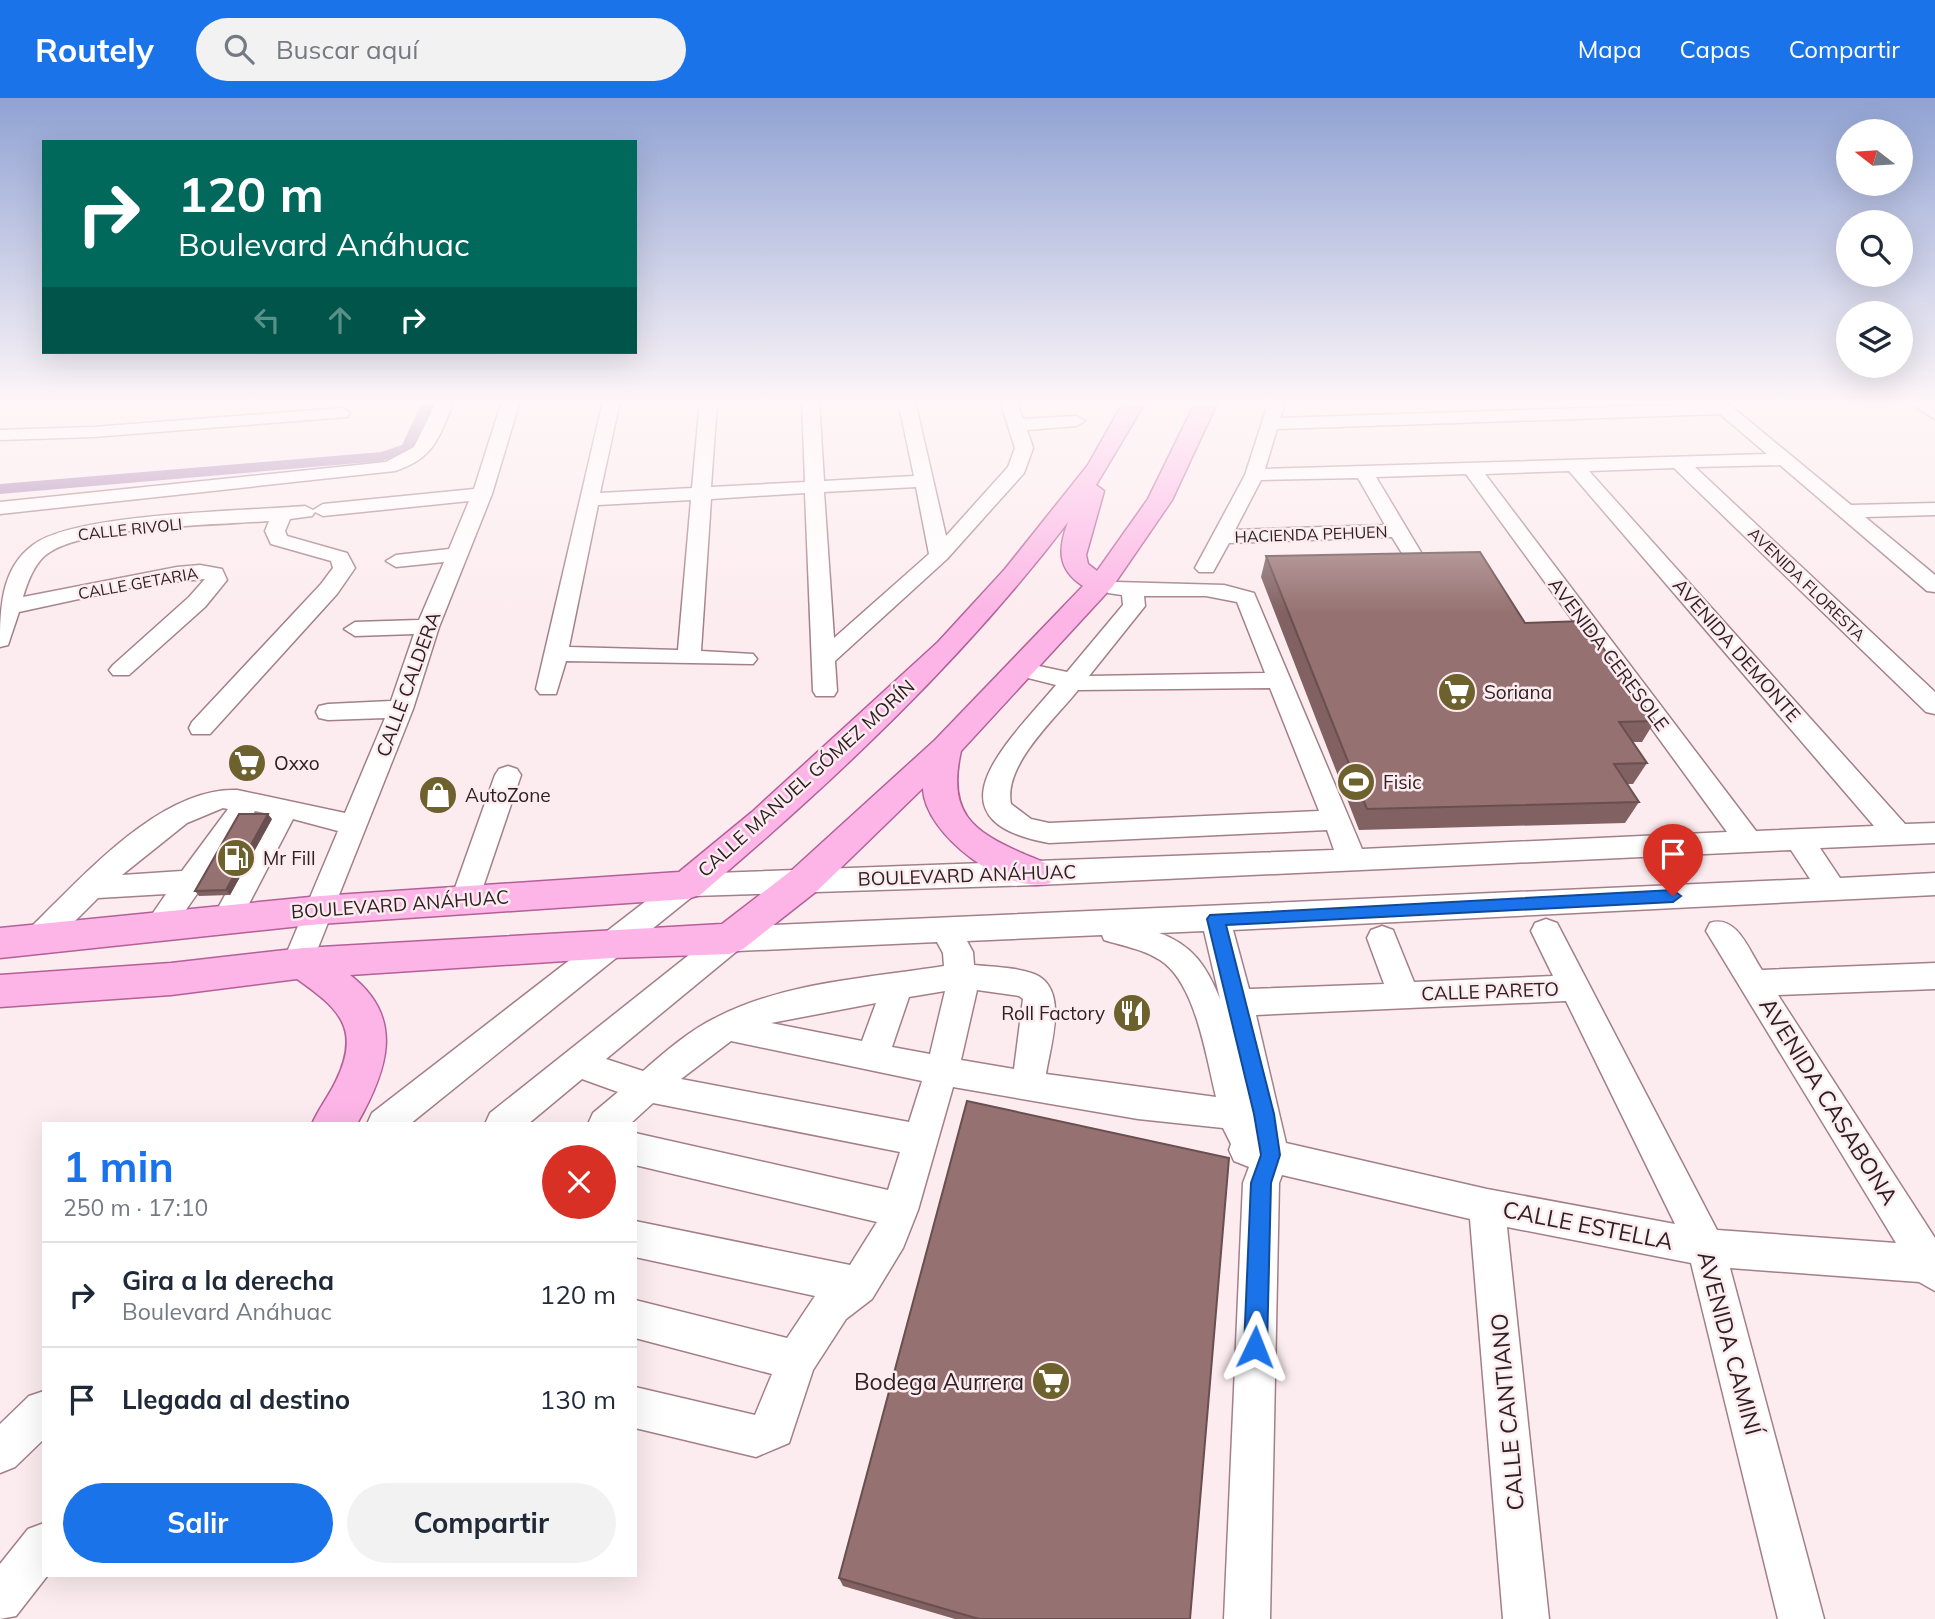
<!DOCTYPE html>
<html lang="es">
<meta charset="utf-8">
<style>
:root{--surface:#fff;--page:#f2f2f3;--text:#1f2937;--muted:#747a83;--line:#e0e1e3;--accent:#1a73e8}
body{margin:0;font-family:Mulish,sans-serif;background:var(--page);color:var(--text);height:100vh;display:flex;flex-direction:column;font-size:26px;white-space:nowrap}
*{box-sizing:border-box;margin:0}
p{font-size:23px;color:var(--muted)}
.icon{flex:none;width:38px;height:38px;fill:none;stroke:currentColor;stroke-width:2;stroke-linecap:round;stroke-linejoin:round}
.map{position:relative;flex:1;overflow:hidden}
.panel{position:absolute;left:42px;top:1024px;width:595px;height:455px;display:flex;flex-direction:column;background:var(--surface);border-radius:0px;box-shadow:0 7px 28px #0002}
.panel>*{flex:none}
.banner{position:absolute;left:42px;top:42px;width:595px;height:214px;border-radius:0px;box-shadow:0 7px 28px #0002;background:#00695c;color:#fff;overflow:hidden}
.needle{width:46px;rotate:287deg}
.controls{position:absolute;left:1836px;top:21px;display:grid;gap:14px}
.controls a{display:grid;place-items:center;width:77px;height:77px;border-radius:50%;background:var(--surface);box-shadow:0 7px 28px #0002;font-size:35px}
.pin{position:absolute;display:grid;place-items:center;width:60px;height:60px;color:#fff;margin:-72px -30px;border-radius:50% 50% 50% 0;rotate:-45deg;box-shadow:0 0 7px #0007}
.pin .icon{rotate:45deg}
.me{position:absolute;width:77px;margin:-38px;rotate:2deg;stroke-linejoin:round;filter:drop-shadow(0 0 5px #0008)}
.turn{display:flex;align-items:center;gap:24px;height:147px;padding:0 21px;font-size:32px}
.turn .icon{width:91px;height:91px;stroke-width:2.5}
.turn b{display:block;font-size:49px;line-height:60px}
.lanes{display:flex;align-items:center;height:66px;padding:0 21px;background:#0003;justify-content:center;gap:35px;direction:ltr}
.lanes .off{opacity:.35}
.round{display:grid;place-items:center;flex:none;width:74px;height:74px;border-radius:37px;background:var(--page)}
.head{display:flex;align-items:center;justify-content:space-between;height:119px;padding:0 21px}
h1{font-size:42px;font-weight:700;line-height:52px;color:var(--accent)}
.cta{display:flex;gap:14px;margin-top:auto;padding:14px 21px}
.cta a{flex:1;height:80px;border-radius:42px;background:var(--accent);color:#fff;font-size:28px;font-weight:700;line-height:80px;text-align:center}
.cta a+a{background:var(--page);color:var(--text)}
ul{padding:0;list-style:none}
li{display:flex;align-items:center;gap:21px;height:105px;padding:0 21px;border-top:2px solid var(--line)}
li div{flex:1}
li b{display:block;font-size:26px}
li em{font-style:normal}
header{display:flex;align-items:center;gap:42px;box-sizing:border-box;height:98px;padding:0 35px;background:var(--accent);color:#fff}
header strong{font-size:33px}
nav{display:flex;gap:38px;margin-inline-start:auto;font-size:24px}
.search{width:490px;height:63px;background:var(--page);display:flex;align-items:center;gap:18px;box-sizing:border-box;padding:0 24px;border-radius:38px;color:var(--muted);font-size:26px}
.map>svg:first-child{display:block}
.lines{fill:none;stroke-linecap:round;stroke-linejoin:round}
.canal{fill:#ac86b4;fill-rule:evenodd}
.minor-casing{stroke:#a37f89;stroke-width:3}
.major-casing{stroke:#b36097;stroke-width:3}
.minor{fill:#fff;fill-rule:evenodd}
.major{fill:#fcb5e6;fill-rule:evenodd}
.wall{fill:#816161}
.shaded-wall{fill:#694f4f}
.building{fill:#967171;stroke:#694f4f;stroke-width:2}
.route{fill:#1a73e8;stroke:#114b97;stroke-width:2}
.labels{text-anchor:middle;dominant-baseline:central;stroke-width:5;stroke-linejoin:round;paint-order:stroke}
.far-street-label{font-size:16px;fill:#2e2024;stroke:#fcecf0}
.street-label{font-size:19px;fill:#2e2024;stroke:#fcecf0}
.poi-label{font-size:19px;fill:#2e2024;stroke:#fcecf0;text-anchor:start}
.near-street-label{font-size:23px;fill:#2e2024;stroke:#fcecf0}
.near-poi-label{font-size:23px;fill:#2e2024;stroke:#fcecf0;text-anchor:end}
</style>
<header>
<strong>Routely</strong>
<div class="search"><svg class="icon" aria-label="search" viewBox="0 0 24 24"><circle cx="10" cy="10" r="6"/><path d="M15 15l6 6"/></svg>Buscar aquí</div>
<nav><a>Mapa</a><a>Capas</a><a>Compartir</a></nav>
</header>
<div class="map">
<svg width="1935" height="1521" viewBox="0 0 1935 1521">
<rect width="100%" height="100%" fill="#fcecf0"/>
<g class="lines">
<!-- canal -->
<path class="canal" d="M 423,303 L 437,303 L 415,350 L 383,363 L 0,396 L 0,386 L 381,354 L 402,347 Z"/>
<defs>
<g id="minor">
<path d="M 437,303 L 454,303 C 439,339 435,360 395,373 L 0,416 L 0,404 L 386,364 L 414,349 Z"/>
<path d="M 502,303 L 520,303 L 492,396 L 439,529 L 413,611 L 308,875 L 297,878 L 286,875 L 282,866 L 338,733 L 293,721 L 237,829 L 227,832 L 217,829 L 212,821 L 269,716 L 255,713 L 169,836 L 159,840 L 149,836 L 144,828 L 166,796 L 98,800 L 49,849 L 38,853 L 27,849 L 23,841 L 27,833 C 80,782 159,689 237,692 L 345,715 L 385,620 L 328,622 L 319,620 L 316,614 L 319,608 L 328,606 L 391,603 L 414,536 L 355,538 L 344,531 L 355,524 L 419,522 L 444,464 L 396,469 L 386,463 L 396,457 L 449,451 L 469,403 L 323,418 L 315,414 L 312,418 L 290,421 L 285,433 L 287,438 L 347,455 L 355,470 L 337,496 L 210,636 L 192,636 L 189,630 L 192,624 L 321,486 L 333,470 L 331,463 L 271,446 L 265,433 L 269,423 C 217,427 92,428 50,454 C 35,463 28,483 23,499 L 177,469 L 200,467 L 222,471 L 227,482 L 205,509 L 129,577 L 113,577 L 109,572 L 113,567 L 189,499 L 205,481 L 148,486 L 19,514 L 8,547 L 0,549 C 0,513 0,471 33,447 C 74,415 247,413 305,408 L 313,412 L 323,406 L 474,391 ZM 223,710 L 228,711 L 182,773 L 122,777 L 187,725 Z"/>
<path d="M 603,303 L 620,303 L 600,395 L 692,390 L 700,303 L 717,303 L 711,389 L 805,384 L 802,303 L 819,303 L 824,383 L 914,378 L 898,303 L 915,303 L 946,438 L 1008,369 L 1015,350 L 1000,303 L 1016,303 L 1023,321 L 1076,318 L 1085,323 L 1076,328 L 1027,332 L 1033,350 L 1024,375 L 947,461 L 835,563 L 837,593 L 834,598 L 816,598 L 813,593 L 805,395 L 711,401 L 701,553 L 753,556 L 757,561 L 753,566 L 566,563 L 556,596 L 540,596 L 536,591 ZM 916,389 L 929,456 L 834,540 L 824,394 ZM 691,402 L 678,552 L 569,549 L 598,407 Z"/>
<path d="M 1269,303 L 1286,303 L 1280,320 L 1709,306 L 1707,303 L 1725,303 L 1851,407 L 1935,405 L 1935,417 L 1865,419 L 1935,477 L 1935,494 L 1927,493 L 1780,367 L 1695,369 L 1935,594 L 1935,616 L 1926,614 L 1674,370 L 1589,373 L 1905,726 L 1935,725 L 1935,745 L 1820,750 L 1840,780 L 1935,775 L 1935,797 L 1233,832 L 1249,891 L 1384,886 L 1367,840 L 1371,832 L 1382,828 L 1393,832 L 1414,884 L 1553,878 L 1531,833 L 1535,825 L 1546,821 L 1557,825 L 1717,1132 L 1896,1145 L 1706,833 L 1710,825 C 1737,816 1749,853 1762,872 L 1935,865 L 1935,891 L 1778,897 L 1935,1140 L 1935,1193 L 1919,1184 L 1730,1170 L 1824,1521 L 1778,1521 L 1691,1165 L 1507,1129 L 1549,1521 L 1503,1521 L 1470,1121 L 1282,1077 L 1279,1085 L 1270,1521 L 1224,1521 L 1243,1085 L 1249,1069 L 1234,1063 L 1229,1052 L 1231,1046 L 1223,1030 L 1138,1021 L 953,989 L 918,1112 L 903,1150 L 872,1201 L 846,1221 L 813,1272 L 789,1345 L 756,1359 L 635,1330 L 635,1289 L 755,1317 L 772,1276 L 635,1240 L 635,1202 L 787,1240 L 815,1198 L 635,1159 L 635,1123 L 850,1167 L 877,1124 L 635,1067 L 635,1035 L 888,1092 L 900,1054 L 653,1005 L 630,1026 L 588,1026 L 593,1015 L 618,994 L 582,981 L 528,1026 L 485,1026 L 490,1015 L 719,833 L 730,829 L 1810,781 L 1791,752 L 1037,787 L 693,798 L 410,1026 L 367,1026 L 372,1015 L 677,779 L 687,776 L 1334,752 L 1327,732 L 1049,745 C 921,722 1011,641 1056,587 L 1012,576 L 1008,571 L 1012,566 L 1020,564 L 1067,574 L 1123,507 L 1122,497 L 1108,495 L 1105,490 L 1116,484 L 1224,487 L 1254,495 L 1362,751 L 1727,734 L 1466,376 L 1376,379 L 1425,461 L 1422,465 L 1408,465 L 1392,439 L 1229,445 L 1213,474 L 1199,474 L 1195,470 L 1245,377 ZM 1720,316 L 1767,356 L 1265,371 L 1277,331 ZM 1569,373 L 1874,728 L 1756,733 L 1485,376 ZM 1358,380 L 1385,427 L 1235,432 L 1261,382 ZM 1144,498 L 1206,498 L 1237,504 L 1265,575 L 1089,578 L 1145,508 ZM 1270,590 L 1319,713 L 1049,725 L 1031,721 L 1011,706 C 1003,667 1055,621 1078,592 ZM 1204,833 L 1220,901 C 1207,869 1193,847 1159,835 ZM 1102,837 L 1104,842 C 1123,848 1143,851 1160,862 C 1196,885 1206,959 1216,999 L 1046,976 C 1050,948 1070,890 1034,876 C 1016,869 993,869 974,867 L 973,854 L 967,843 ZM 937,844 L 943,855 L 944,868 C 869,880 786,884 717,919 C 690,932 666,953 643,973 L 606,961 L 737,853 ZM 977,892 L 1019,898 L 1023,901 L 1014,971 L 961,962 ZM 945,893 L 930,956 L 892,949 L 909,899 ZM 1566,903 L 1675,1126 L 1487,1091 L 1286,1045 L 1256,917 ZM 876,905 L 862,943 L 771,925 ZM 731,943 L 922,983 L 909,1024 L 681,981 Z"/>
<path d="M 1906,303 L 1926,303 L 1935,308 L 1935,321 Z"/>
<path d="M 341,310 L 350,315 L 347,319 L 93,339 L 0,342 L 0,332 L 93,329 Z"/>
<path d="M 508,668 L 517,671 L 521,677 L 479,801 L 475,809 L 465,812 L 455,809 L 451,801 L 495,677 L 499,671 Z"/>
<path d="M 44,1293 L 44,1341 L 15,1369 L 0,1375 L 0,1326 L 29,1298 Z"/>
<path d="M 44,1425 L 44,1477 L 48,1477 L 16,1518 L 0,1521 L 0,1466 L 28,1431 Z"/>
</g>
<path id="major" d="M 1124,303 L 1146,303 L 1096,387 L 1104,393 L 1086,457 L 1088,466 L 1097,473 L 1148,401 L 1196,303 L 1218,303 L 1172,402 L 1113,488 L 961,653 C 947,714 971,733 1024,756 C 1037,762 1048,763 1055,776 L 1050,785 C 1008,798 924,737 923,690 L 818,792 L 743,851 L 730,856 L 612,860 L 350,877 C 406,920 387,973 357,1026 L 312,1026 C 319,1010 329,998 336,983 C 362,930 338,910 297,881 L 171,897 L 0,909 L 0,877 L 171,865 L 303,850 L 722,826 L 792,772 L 935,642 L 1083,488 C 1057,471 1058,451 1068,424 C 962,563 833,684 700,797 L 687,801 L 320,826 L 0,860 L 0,830 L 320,798 L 679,774 L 752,714 L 938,544 L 1005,471 L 1088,367 Z"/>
</defs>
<!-- minor casing -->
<use href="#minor" class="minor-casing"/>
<!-- major casing -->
<use href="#major" class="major-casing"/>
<!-- minor -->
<use href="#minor" class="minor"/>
<!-- major -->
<use href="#major" class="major"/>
</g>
<!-- wall -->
<g class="wall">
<path d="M 1266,458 L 1525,525 L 1655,623 L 1642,644 L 1632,644 L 1647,665 L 1633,686 L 1627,686 L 1639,704 L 1625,725 L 1359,732 L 1261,479 Z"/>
<path d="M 272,721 L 230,797 L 199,798 L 195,793 Z"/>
<path d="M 839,1480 L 1190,1521 L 955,1521 L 843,1488 Z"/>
</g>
<!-- shaded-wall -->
<path class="shaded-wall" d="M 268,716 L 272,721 L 230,797 L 226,792 Z"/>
<!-- building -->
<g class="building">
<path d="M 1480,454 L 1525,525 L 1584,523 L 1655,623 L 1619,624 L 1647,665 L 1614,666 L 1639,704 L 1367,711 L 1266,458 Z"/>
<path d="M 239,716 L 268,716 L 226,792 L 195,793 Z"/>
<path d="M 967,1003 L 1229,1060 L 1190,1521 L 979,1521 L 839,1480 Z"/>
</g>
<!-- sky -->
<linearGradient id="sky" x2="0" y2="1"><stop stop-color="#90a2d3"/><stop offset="0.59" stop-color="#fef6f8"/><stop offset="1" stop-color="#fef6f8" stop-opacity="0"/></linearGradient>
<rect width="1935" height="516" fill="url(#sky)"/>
<!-- route -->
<path class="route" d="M 1673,792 L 1681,798 L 1673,804 L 1226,827 L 1274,1016 L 1280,1057 L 1271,1085 L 1267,1249 L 1263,1257 L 1255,1260 L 1248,1257 L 1244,1249 L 1251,1085 L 1261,1057 L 1254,1016 L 1207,821 L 1210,817 Z"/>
<!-- icons -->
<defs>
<symbol id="supermarket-disc" viewBox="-11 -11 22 22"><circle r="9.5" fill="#6d612e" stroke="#fcecf0"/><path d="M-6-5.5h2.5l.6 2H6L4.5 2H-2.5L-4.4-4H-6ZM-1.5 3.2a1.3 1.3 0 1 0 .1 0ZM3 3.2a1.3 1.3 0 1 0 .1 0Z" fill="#fff"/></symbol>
<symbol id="stadium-disc" viewBox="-11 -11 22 22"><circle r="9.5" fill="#6d612e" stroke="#fcecf0"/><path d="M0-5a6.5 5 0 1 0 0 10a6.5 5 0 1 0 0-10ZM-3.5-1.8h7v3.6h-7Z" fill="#fff"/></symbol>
<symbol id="shop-disc" viewBox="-11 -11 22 22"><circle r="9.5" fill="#6d612e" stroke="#fcecf0"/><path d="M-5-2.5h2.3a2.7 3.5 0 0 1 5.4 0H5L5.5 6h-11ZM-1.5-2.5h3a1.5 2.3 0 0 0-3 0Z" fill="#fff"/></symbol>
<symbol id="fuel-disc" viewBox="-11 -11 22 22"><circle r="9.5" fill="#6d612e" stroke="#fcecf0"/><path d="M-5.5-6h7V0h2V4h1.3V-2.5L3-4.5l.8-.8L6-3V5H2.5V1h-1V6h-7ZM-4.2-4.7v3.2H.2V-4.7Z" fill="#fff"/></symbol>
<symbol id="restaurant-disc" viewBox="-11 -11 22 22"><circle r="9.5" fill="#6d612e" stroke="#fcecf0"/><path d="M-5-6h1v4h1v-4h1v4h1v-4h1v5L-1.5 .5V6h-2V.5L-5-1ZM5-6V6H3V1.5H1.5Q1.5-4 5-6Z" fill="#fff"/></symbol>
</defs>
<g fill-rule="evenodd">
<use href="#supermarket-disc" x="1435" y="572" width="44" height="44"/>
<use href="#supermarket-disc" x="225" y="643" width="44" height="44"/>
<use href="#stadium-disc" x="1334" y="662" width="44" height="44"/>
<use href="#shop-disc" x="416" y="675" width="44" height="44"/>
<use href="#fuel-disc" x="214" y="738" width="44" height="44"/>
<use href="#restaurant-disc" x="1110" y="893" width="44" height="44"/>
<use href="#supermarket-disc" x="1029" y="1261" width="44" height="44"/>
</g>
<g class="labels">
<!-- far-street labels -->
<g class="far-street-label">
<text transform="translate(130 431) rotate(-6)">CALLE RIVOLI</text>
<text transform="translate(1311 436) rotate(-2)">HACIENDA PEHUEN</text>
<text transform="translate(138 485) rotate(-10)">CALLE GETARIA</text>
<text transform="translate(1807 486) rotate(44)">AVENIDA FLORESTA</text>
</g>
<!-- street labels -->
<g class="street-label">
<text transform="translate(1737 552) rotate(49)">AVENIDA DEMONTE</text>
<text transform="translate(1609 556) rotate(53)">AVENIDA CERESOLE</text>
<text transform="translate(408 586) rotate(-70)">CALLE CALDERA</text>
<text transform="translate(806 680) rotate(-42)">CALLE MANUEL GÓMEZ MORÍN</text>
<text transform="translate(967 777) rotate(-2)">BOULEVARD ANÁHUAC</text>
<text transform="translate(400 806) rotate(-4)">BOULEVARD ANÁHUAC</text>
<text transform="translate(1490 893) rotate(-2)">CALLE PARETO</text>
</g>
<!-- poi labels -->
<g class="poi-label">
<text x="1484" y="594">Soriana</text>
<text x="274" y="665">Oxxo</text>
<text x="1383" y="684">Fisic</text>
<text x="465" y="697">AutoZone</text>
<text x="263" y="760">Mr Fill</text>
<text x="1105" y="915" text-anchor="end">Roll Factory</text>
</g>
<!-- near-street labels -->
<g class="near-street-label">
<text transform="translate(1829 1003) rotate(58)">AVENIDA CASABONA</text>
<text transform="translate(1588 1127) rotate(11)">CALLE ESTELLA</text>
<text transform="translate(1730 1245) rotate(75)">AVENIDA CAMINÍ</text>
<text transform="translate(1507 1314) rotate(-95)">CALLE CANTIANO</text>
</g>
<!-- near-poi labels -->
<g class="near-poi-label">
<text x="1024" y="1283">Bodega Aurrera</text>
</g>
</g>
</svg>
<div class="controls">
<a><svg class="needle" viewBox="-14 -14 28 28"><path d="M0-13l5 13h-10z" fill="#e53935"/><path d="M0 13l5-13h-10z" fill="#747a83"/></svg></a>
<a><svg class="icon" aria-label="search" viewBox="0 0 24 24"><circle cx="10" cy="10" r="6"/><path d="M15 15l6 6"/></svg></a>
<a><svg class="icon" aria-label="layers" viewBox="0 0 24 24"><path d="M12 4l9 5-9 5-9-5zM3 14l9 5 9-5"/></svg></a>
</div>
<div class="pin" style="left:1673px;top:798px;background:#d93025"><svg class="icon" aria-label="arrive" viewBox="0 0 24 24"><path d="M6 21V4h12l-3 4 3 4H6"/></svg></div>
<svg class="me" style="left:1255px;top:1249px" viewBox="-20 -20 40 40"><path d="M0-17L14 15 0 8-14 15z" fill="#1a73e8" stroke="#fff" stroke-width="4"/></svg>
<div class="banner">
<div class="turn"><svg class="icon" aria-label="right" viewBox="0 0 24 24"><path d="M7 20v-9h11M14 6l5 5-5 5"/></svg><div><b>120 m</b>Boulevard Anáhuac</div></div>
<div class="lanes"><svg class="icon off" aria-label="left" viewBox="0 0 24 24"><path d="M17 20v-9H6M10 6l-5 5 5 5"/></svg><svg class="icon off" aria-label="ahead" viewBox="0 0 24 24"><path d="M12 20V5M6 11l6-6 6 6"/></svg><svg class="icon" aria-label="right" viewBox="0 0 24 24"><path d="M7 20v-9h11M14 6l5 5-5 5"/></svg></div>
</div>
<section class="panel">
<div class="head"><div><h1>1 min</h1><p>250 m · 17:10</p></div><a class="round" style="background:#d93025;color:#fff"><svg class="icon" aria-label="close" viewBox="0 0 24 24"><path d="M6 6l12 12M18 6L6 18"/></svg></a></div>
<ul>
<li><svg class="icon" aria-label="right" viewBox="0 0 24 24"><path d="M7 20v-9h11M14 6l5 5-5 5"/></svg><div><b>Gira a la derecha</b><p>Boulevard Anáhuac</p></div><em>120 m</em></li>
<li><svg class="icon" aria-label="arrive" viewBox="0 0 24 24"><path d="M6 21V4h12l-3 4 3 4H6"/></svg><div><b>Llegada al destino</b></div><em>130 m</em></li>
</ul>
<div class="cta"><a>Salir</a><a>Compartir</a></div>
</section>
</div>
